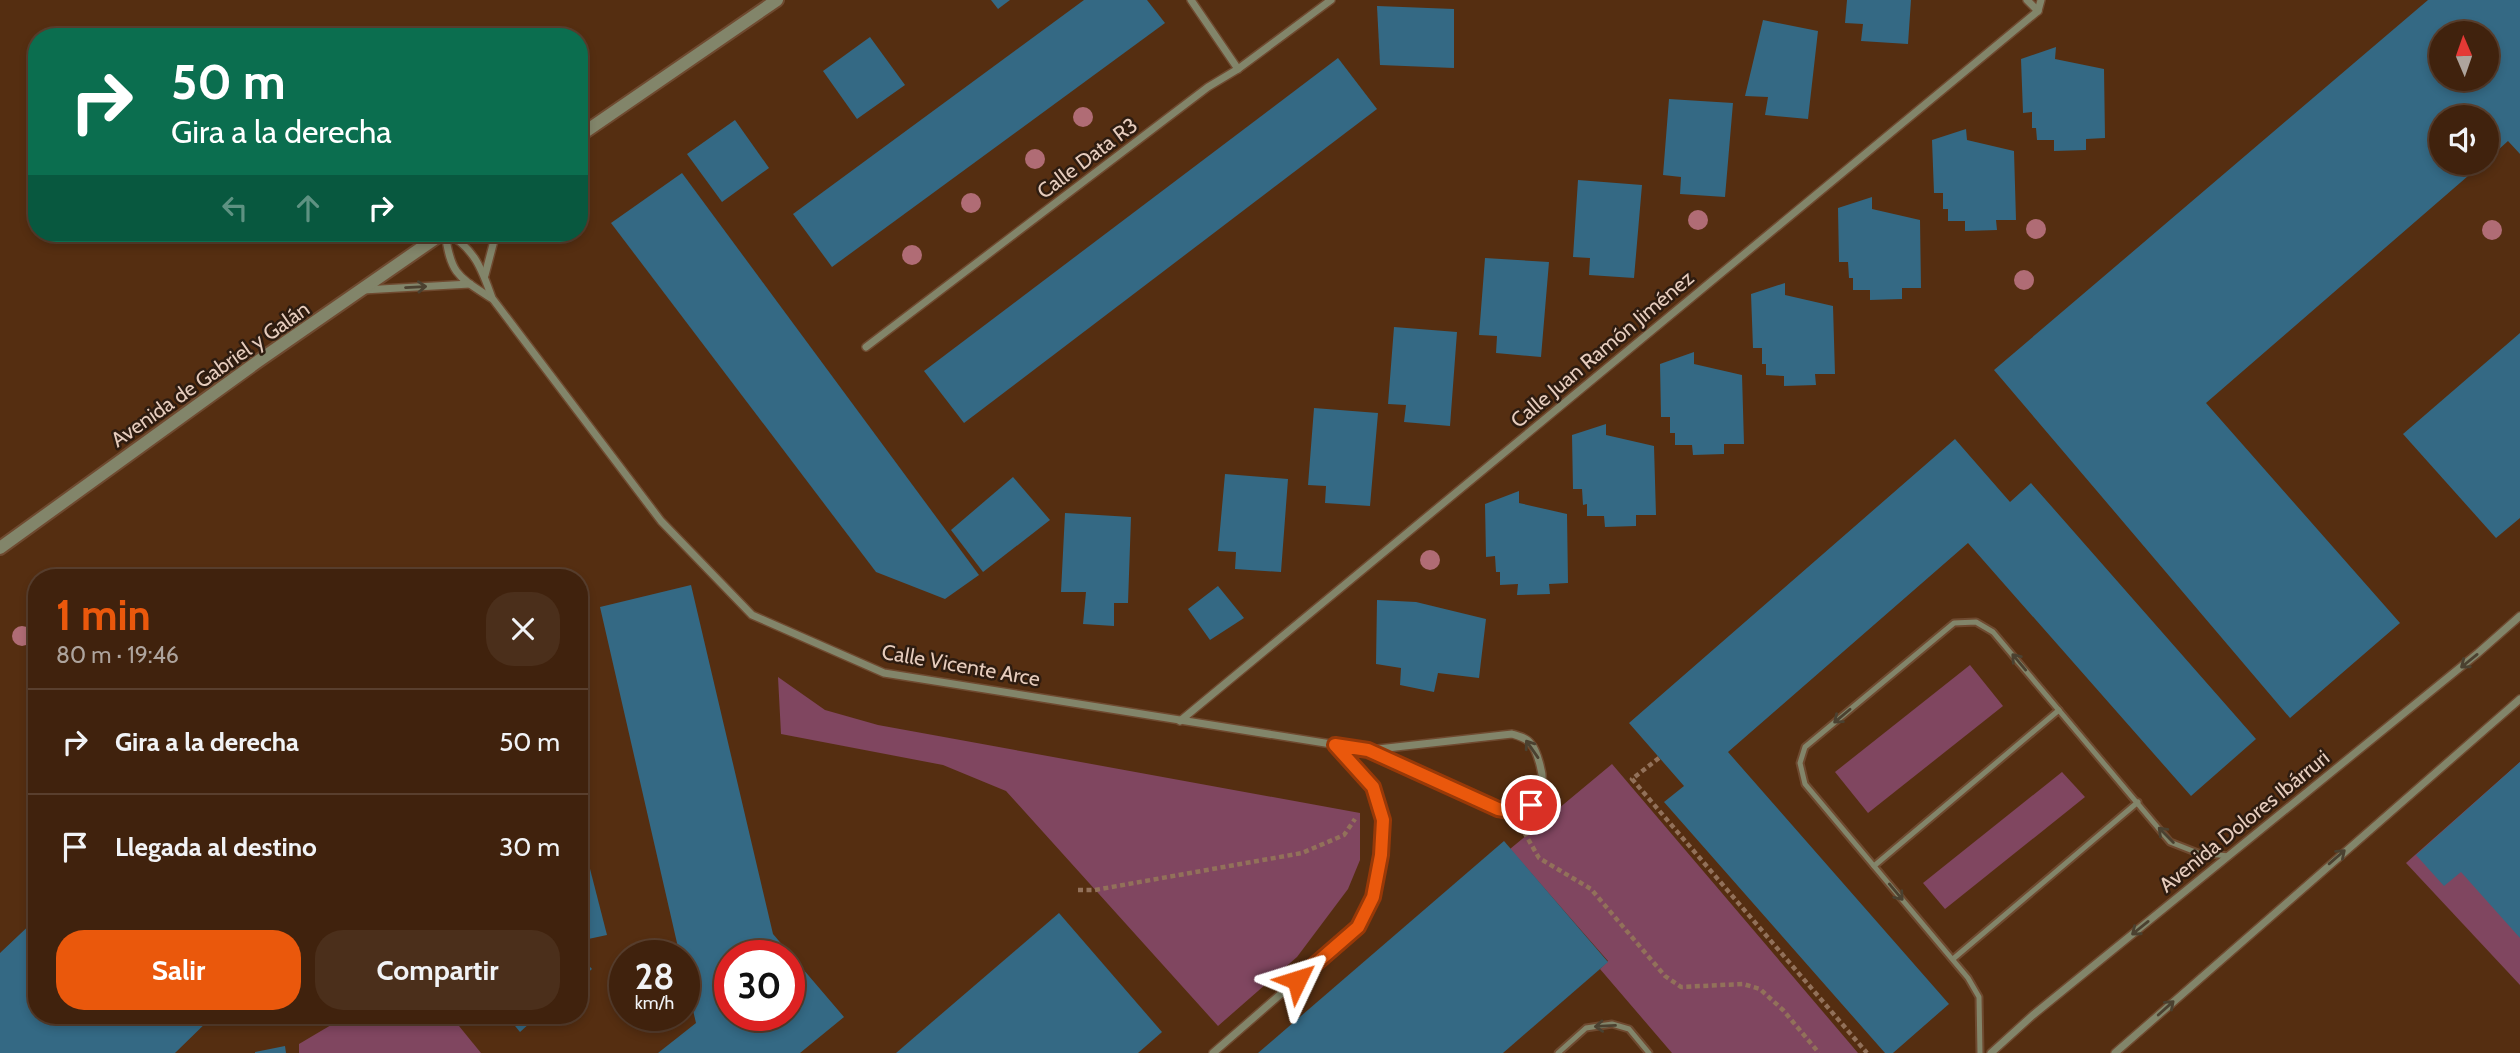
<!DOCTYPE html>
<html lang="es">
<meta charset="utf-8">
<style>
:root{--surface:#40220d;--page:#4b2f1b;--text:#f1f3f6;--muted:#aea49d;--line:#593f2e;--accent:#ea580c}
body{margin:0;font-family:Cabin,sans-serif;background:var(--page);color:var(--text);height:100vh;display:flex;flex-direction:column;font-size:26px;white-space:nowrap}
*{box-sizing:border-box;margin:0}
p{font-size:23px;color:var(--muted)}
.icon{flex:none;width:38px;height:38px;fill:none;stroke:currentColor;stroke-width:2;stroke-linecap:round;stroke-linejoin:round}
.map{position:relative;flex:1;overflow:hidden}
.drawer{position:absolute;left:28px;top:569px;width:560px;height:455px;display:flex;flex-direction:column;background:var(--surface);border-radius:28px;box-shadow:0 4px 10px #0003,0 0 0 2px var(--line)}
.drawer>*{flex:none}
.banner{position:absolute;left:28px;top:28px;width:560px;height:214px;border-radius:28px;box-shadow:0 4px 10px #0003,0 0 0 2px var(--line);background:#0b6e4f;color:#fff;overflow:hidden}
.needle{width:46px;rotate:358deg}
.tools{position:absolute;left:2429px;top:21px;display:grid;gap:14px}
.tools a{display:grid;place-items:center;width:70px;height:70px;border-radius:50%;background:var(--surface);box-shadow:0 4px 10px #0003,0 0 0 2px var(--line);font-size:35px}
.speed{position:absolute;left:609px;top:940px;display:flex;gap:14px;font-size:35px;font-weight:700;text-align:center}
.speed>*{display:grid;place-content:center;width:91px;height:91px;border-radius:50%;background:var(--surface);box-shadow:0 4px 10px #0003,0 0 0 2px var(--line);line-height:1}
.speed small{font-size:18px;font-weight:400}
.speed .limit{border:10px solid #d22;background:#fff;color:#111}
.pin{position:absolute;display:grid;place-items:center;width:60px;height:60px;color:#fff;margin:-30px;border:4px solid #fff;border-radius:50%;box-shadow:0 2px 7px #0007}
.me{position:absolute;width:77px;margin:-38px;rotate:49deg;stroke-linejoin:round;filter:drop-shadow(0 0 5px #0008)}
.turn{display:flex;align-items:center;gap:24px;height:147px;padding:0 28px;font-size:32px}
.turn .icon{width:91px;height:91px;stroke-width:2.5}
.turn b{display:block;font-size:49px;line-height:60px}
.lanes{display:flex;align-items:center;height:66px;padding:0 28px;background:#0003;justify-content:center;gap:35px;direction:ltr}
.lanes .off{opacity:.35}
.round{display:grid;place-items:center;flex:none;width:74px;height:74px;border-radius:28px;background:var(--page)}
.head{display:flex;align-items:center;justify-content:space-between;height:119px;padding:0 28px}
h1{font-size:42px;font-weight:700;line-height:52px;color:var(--accent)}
.primary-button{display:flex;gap:14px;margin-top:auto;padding:14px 28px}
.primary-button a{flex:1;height:80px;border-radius:28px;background:var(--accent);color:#fff;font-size:28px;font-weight:700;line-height:80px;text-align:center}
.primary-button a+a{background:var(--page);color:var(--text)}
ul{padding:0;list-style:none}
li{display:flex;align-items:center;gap:21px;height:105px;padding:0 28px;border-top:2px solid var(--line)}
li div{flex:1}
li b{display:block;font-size:26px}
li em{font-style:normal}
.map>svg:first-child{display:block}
.green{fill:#804660}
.building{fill:#346984;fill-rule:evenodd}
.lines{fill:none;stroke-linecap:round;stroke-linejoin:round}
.service-casing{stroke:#6f4a30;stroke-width:9}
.minor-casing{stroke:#6f4a30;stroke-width:10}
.tertiary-casing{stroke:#6f4a30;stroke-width:16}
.path{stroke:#92715a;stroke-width:4.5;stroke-dasharray:5 3.5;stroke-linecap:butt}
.service{stroke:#82856a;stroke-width:5}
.minor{stroke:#82856a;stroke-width:7}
.tertiary{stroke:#82856a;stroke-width:12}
.tree{fill:#b06c75}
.oneway{stroke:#4b4130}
.route-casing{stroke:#983908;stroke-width:18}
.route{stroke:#ea580c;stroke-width:12}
.labels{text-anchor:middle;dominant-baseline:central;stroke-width:5;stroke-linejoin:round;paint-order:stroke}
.street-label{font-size:21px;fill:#e6ccbd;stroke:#2e1c10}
</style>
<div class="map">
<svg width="2520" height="1053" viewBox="0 0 2520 1053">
<rect width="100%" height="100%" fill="#552e11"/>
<!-- green -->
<g class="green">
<path d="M 1970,665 L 2003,706 L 1868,813 L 1835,772 Z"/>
<path d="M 778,677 L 825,710 L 878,725 L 1360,813 L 1360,860 L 1348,889 L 1297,957 L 1218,1026 L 1006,791 L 943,765 L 781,734 Z"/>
<path d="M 2520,762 L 2520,985 L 2406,863 Z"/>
<path d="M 1612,764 L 1858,1053 L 1672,1053 L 1600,969 L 1608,961 L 1510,849 Z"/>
<path d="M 2062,772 L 2085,797 L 1945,909 L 1923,883 Z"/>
<path d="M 348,1015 L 450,1015 L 481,1053 L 299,1053 L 299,1044 Z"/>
</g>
<!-- building -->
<g class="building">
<path d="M 991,0 L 1010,0 L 998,9 Z"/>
<path d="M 1084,0 L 1147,0 L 1165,23 L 832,267 L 793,214 Z"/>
<path d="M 1847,0 L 1911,0 L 1908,44 L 1861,41 L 1863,24 L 1845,23 Z"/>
<path d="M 2428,0 L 2520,0 L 2520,154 L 2508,141 L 2487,160 L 2487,117 L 2441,117 L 2441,163 L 2483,163 L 2206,403 L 2400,623 L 2290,718 L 1994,370 ZM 2441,33 L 2487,33 L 2487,79 L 2441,79 Z"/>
<path d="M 1377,6 L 1454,9 L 1454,68 L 1380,65 Z"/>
<path d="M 1763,20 L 1818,31 L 1808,119 L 1765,115 L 1768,97 L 1745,96 Z"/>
<path d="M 870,37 L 905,85 L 857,119 L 823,71 Z"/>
<path d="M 2056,47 L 2055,59 L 2104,69 L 2105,138 L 2086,139 L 2086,150 L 2054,151 L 2054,140 L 2037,140 L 2036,128 L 2032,128 L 2032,112 L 2023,113 L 2021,59 Z"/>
<path d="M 1338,58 L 1377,109 L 964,423 L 924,371 Z"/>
<path d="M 1669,99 L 1733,103 L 1725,197 L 1680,194 L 1681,177 L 1663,175 Z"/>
<path d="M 735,120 L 769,168 L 722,202 L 687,154 Z"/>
<path d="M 1966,129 L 1967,140 L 2014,151 L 2016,220 L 1996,220 L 1997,230 L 1965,231 L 1965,221 L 1948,221 L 1948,209 L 1943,209 L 1943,193 L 1934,193 L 1932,140 Z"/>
<path d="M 682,173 L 979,575 L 945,599 L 876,572 L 611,223 Z"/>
<path d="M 1578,180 L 1642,185 L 1634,278 L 1589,275 L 1590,258 L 1573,257 Z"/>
<path d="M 1872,197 L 1872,209 L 1920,220 L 1921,288 L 1902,288 L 1902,299 L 1870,300 L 1870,290 L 1853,290 L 1853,278 L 1849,278 L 1848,262 L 1839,262 L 1838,208 Z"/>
<path d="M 1485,258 L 1549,262 L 1541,357 L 1496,353 L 1497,336 L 1479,335 Z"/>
<path d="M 1785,283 L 1785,295 L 1833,306 L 1835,374 L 1815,374 L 1816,385 L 1784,386 L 1784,376 L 1766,375 L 1766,364 L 1762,364 L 1762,348 L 1753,348 L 1751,294 Z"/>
<path d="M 1394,327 L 1457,332 L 1450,426 L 1404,422 L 1406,405 L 1388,404 Z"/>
<path d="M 2520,333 L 2520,518 L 2496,538 L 2403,434 Z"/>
<path d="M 1694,352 L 1694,364 L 1742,375 L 1744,444 L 1724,444 L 1724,454 L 1693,455 L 1692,445 L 1675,445 L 1675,433 L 1670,433 L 1670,417 L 1661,417 L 1660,364 Z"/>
<path d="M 1314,408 L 1378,413 L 1370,506 L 1325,503 L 1326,486 L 1308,485 Z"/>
<path d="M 1606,424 L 1606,435 L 1654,446 L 1656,515 L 1636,515 L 1636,526 L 1605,527 L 1604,516 L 1587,516 L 1587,504 L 1583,505 L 1582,489 L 1573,489 L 1572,435 Z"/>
<path d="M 1955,439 L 2010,502 L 2031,483 L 2256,739 L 2191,796 L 1968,543 L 1728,752 L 1949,1004 L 1893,1053 L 1885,1053 L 1664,802 L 1684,786 L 1629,723 Z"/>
<path d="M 1225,474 L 1288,479 L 1281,572 L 1235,569 L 1236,552 L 1218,551 Z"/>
<path d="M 1013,477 L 1050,520 L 983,572 L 951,530 Z"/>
<path d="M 1519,491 L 1519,503 L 1567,514 L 1568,583 L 1549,584 L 1550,594 L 1517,595 L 1518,584 L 1500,585 L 1500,572 L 1496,572 L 1495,556 L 1486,557 L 1485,504 Z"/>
<path d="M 1065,513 L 1131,517 L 1128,603 L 1114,603 L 1114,626 L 1083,624 L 1086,592 L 1061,592 Z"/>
<path d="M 691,585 L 773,934 L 844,1017 L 800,1053 L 658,1053 L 696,1023 L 684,972 L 684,956 L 680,956 L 600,607 ZM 730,956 L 789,956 L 789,1015 L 730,1015 Z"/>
<path d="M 1218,586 L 1244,618 L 1210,640 L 1188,609 Z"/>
<path d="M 1377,600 L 1416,602 L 1486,619 L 1479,678 L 1438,673 L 1434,692 L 1400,685 L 1401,668 L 1376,664 Z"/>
<path d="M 2520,762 L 2520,938 L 2461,872 L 2444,886 L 2416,855 Z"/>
<path d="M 579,826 L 607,935 L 579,941 Z"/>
<path d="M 1504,841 L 1608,962 L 1600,969 L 1503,1053 L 1258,1053 Z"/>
<path d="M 1059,913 L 1162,1032 L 1138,1053 L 896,1053 Z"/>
<path d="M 37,918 L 37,1015 L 214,1015 L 175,1053 L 0,1053 L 0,953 Z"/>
<path d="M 579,955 L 592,969 L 579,980 Z"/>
<path d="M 506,1015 L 539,1015 L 520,1032 Z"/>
<path d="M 285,1046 L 286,1053 L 255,1053 L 255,1052 Z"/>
</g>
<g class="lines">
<defs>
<g id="service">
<path d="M 1874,866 L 2059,710"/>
<path d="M 1953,959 L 2138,802"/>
<path d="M 1558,1053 L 1586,1028 L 1612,1024 L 1629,1029 L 1649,1053"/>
<path d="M 1980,1053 L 1979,997 L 1968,978 L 1805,784 L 1800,763 L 1805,747 L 1954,623 L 1976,622 L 1993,632 L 2170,842 L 2198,853 L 2229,856"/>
</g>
<g id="minor">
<path d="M 1191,0 L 1238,69"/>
<path d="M 2027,0 L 2038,11"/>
<path d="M 445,233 C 451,274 457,276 491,298"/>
<path d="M 447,233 C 474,248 482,269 492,298 L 661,521 L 752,615 L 884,673 L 1369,750 L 1512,734 C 1519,736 1527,738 1531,744 C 1536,749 1538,758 1540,765 C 1549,797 1531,815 1498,809 L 1369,750"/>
<path d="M 485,275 L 496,233"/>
<path d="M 363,290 L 470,284"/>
<path d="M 866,347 L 1208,87 L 1238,69 L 1331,0"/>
<path d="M 1180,721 L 2038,11 L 2041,0"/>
<path d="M 1213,1053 L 1358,927 L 1373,897 L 1381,855 L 1383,820 L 1373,787 L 1335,745"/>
<path d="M 1991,1053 L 2033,1015 L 2478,653 L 2520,616"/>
<path d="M 2115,1053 L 2520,699"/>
</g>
<g id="tertiary">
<path d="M 579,136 L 777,0"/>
<path d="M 0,548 L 257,362 L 443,233"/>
</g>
</defs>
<!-- service casing -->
<use href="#service" class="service-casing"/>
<!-- minor casing -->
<use href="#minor" class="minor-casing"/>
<!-- tertiary casing -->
<use href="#tertiary" class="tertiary-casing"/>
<!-- path -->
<g class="path">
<path d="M 1659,758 L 1632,779 L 1867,1053"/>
<path d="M 1524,832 L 1539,858 L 1591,889 L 1665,976 L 1681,987 L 1743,984 L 1760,989 L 1783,1010 L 1819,1053"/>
<path d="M 1078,890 L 1095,890 L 1302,853 L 1344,835 L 1355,819"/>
</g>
<!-- service -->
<use href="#service" class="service"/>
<!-- minor -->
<use href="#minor" class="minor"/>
<!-- tertiary -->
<use href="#tertiary" class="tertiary"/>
</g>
<!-- trees -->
<g class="tree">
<circle cx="1083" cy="117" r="10"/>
<circle cx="1035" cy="159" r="10"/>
<circle cx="971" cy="203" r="10"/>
<circle cx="1698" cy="220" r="10"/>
<circle cx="2036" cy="229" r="10"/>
<circle cx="2492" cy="230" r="10"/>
<circle cx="912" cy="255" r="10"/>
<circle cx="2024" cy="280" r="10"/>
<circle cx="1430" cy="560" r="10"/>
<circle cx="22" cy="636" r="10"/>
</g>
<!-- one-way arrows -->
<defs><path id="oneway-shaft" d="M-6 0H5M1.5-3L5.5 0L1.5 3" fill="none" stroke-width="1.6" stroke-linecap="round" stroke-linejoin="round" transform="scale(1.75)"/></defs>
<g class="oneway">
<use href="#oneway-shaft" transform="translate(416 287) rotate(-3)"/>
<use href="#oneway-shaft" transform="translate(2469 661) rotate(141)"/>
<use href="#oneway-shaft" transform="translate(2019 662) rotate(-130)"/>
<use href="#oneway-shaft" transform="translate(1842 716) rotate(140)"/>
<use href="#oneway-shaft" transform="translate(1532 749) rotate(-125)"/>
<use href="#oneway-shaft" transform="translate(2166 835) rotate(-135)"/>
<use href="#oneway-shaft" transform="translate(2337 857) rotate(-41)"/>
<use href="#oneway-shaft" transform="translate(1896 892) rotate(50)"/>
<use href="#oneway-shaft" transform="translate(2140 928) rotate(141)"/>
<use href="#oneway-shaft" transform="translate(2166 1008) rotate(-42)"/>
<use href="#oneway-shaft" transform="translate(1605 1026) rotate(177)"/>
</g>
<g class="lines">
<defs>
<path id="route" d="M 1297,980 L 1358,927 L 1373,897 L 1381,855 L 1383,820 L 1373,787 L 1335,745 L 1368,750 L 1498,809 L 1510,811 L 1531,805"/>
</defs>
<!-- route casing -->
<use href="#route" class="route-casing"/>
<!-- route -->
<use href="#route" class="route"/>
</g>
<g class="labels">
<!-- street labels -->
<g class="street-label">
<text transform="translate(1087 158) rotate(-37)">Calle Data R3</text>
<text transform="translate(1602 349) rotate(-40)">Calle Juan Ramón Jiménez</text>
<text transform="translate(210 374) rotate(-35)">Avenida de Gabriel y Galán</text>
<text transform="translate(961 665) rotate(10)">Calle Vicente Arce</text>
<text transform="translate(2244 821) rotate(-39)">Avenida Dolores Ibárruri</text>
</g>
</g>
</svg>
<div class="tools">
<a><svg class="needle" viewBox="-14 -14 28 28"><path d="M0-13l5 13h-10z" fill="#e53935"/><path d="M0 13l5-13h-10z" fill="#aea49d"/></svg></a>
<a><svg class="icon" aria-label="sound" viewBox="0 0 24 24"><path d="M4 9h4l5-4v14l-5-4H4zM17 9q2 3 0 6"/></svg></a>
</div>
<div class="speed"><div>28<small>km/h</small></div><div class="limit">30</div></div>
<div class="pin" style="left:1531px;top:805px;background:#d93025"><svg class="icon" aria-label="arrive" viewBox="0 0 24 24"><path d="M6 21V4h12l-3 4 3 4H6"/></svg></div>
<svg class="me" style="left:1297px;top:980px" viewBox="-20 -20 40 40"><path d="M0-17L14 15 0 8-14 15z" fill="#ea580c" stroke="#fff" stroke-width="4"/></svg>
<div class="banner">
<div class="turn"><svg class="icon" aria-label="right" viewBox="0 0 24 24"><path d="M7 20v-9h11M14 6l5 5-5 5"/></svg><div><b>50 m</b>Gira a la derecha</div></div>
<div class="lanes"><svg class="icon off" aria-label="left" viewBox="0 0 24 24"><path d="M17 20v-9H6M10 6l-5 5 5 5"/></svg><svg class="icon off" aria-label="ahead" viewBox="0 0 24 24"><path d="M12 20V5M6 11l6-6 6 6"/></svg><svg class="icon" aria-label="right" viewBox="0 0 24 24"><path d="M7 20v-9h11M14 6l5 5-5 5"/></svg></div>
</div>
<section class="drawer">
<div class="head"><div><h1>1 min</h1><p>80 m · 19:46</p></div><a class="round"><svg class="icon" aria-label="close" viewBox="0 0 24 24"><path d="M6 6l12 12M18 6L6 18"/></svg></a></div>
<ul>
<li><svg class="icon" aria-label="right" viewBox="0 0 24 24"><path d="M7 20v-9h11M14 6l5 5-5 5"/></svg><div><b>Gira a la derecha</b></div><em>50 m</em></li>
<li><svg class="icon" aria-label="arrive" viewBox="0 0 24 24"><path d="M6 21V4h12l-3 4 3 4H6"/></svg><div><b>Llegada al destino</b></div><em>30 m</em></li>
</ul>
<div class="primary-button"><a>Salir</a><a>Compartir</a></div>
</section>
</div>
